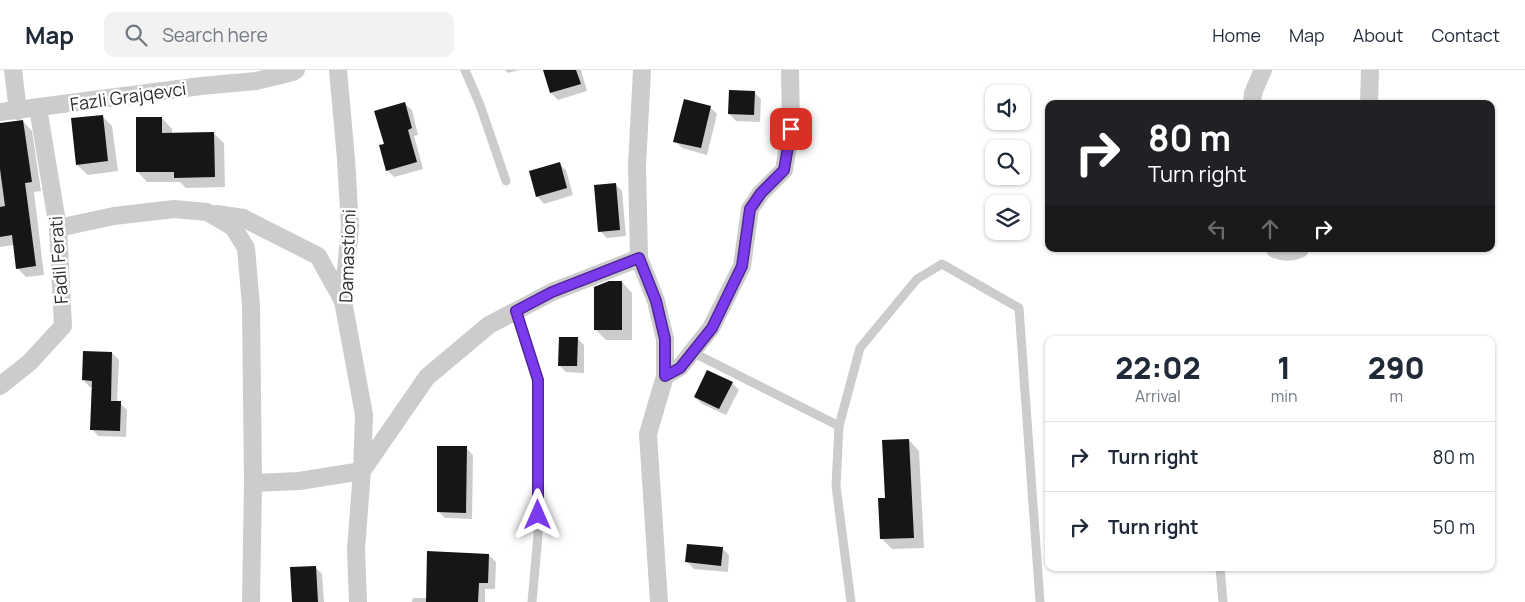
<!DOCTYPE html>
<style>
:root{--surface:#fff;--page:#f2f2f3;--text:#1f2937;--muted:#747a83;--line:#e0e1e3}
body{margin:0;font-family:Manrope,sans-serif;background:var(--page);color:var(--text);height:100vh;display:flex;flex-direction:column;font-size:19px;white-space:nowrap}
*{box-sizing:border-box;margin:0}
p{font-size:16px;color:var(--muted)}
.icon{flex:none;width:28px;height:28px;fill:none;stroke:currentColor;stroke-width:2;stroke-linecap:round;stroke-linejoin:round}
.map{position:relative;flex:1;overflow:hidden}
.sheet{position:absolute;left:1045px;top:266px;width:450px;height:235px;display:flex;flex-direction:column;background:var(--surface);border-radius:10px;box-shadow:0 1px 4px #0004}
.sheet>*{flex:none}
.hud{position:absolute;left:1045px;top:30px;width:450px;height:152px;border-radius:10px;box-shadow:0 1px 4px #0004;background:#202124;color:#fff;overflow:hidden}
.controls{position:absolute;left:985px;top:15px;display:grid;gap:10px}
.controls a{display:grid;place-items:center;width:45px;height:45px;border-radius:10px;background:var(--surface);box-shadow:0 1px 4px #0004;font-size:25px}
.pin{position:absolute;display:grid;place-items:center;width:42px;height:42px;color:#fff;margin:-21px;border-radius:10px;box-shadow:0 2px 8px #0006}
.me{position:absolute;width:55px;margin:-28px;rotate:0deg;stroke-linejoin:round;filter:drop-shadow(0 0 4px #0008)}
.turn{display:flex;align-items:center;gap:18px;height:105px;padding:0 20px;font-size:22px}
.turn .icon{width:65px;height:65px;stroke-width:2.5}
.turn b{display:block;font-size:35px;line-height:42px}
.lanes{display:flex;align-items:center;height:48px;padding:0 20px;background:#0003;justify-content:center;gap:25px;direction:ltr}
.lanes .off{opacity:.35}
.eta{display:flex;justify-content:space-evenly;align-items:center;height:85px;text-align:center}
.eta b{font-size:30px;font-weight:800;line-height:35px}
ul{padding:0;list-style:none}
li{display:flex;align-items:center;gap:15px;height:70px;padding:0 20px;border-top:1px solid var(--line)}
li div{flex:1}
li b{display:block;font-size:19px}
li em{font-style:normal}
header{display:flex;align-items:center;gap:30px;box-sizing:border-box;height:70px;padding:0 25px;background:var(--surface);border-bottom:1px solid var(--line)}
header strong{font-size:24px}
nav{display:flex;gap:28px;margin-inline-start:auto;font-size:18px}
.search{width:350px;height:45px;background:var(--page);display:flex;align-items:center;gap:12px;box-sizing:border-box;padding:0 18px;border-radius:10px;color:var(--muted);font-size:19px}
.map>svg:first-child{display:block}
.shadow{fill:#0003}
.building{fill:#161616}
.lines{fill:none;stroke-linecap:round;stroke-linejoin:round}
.lane{stroke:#ccc;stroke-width:9}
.street{stroke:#ccc;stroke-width:18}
.route-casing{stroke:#51269a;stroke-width:12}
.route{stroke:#7c3aed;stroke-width:9}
.labels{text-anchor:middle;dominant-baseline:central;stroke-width:5;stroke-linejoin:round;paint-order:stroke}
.street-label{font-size:18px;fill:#2f2f2f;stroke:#fff}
</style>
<header>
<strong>Map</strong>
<div class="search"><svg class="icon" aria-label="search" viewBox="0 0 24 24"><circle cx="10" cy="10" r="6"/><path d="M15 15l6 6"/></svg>Search here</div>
<nav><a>Home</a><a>Map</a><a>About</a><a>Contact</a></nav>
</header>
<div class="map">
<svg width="1525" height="532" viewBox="0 0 1525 532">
<rect width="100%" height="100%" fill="#fff"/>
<!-- shadow -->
<g class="shadow">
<path d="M 505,0 L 519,0 L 508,3 Z"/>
<path d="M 545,0 L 581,0 L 587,21 L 558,30 L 551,23 Z"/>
<path d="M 754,22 L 761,29 L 760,52 L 736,51 L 729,44 Z"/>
<path d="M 405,34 L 412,40 L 418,65 L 414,66 L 423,99 L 394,107 L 387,100 L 385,74 Z"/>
<path d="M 710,37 L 717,44 L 707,85 L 682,78 L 675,71 Z"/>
<path d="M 102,46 L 112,56 L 118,101 L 88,105 L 77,95 Z"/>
<path d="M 162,48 L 172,59 L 172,64 L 213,63 L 224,73 L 225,117 L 186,118 L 180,112 L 147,112 L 137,101 Z"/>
<path d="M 23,51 L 32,61 L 41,121 L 34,122 L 44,205 L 26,207 L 17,198 L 14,175 L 0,177 L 0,54 Z"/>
<path d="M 559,94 L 566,100 L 573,125 L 544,134 L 538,127 L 530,102 Z"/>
<path d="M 615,114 L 622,121 L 626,166 L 607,168 L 600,161 Z"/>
<path d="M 622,212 L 632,223 L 632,270 L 606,270 L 596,260 Z"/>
<path d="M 577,268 L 584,275 L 584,303 L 566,302 L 560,296 Z"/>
<path d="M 112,283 L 119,290 L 117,332 L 120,333 L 127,340 L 126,367 L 98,366 L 92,359 L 93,317 L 90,317 L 83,310 Z"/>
<path d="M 732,313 L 739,320 L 726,345 L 702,334 L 695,327 Z"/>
<path d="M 909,370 L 919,381 L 924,478 L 892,479 L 882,469 L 886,429 Z"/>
<path d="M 466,378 L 473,385 L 472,449 L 445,448 L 438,441 Z"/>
<path d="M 722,478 L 729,485 L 728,502 L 694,499 L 687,492 Z"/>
<path d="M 489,485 L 496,492 L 495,519 L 485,519 L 485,532 L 412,532 L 413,528 L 427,528 Z"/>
<path d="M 315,497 L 322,504 L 324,532 L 293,532 Z"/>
</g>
<!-- building -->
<g class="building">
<path d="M 543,0 L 576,0 L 581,14 L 550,23 Z"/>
<path d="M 729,20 L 755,21 L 754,45 L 728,44 Z"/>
<path d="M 684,29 L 711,36 L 701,78 L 673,72 Z"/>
<path d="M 405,32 L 412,58 L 408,60 L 417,92 L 386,101 L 379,75 L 384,74 L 374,41 Z"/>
<path d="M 103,45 L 108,91 L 76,95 L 71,48 Z"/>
<path d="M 136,47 L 162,47 L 162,63 L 214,62 L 215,107 L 174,108 L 174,102 L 136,102 Z"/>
<path d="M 23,50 L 32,112 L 25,113 L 36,196 L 16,199 L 12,165 L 0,167 L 0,137 L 5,136 L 0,99 L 0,53 Z"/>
<path d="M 560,92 L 567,118 L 536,127 L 529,101 Z"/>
<path d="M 616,113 L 620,160 L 598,162 L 594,115 Z"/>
<path d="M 609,211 L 622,211 L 622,260 L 594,260 L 594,217 Z"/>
<path d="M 559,267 L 578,267 L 577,296 L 558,296 Z"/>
<path d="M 83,281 L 112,282 L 111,331 L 121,331 L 120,361 L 90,360 L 92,311 L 82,310 Z"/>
<path d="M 707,300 L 733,312 L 719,339 L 694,327 Z"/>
<path d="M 909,369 L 914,468 L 880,469 L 878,428 L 885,428 L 882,370 Z"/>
<path d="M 437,376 L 467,376 L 466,443 L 437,442 Z"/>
<path d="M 687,474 L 723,477 L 721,496 L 685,492 Z"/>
<path d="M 427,481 L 489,484 L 488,513 L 479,513 L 478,532 L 426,532 Z"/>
<path d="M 316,496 L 318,532 L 292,532 L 290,497 Z"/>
</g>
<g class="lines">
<!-- lane -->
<g class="lane">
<path d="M 465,0 L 480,35 L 506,111"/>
<path d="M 516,241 L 537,310 L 538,465 L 532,532"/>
<path d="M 692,282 L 839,356 L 836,416 L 851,532"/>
<path d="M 839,356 L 860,278 L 917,209 L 942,194 L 1019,238 L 1040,532"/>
<path d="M 1220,498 L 1223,532"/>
</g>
<!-- street -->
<g class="street">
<path d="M 13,0 L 18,41"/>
<path d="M 642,0 L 637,96 L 639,188 L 656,231 L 665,269 L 665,306 L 648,364 L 659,532"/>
<path d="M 1252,34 L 1253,23 L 1263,0"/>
<path d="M 1369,34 L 1370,0"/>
<path d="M 0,42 L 201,16 L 256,11 L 293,2 L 296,0"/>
<path d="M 217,144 L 243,148 L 318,186 L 343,231"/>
<path d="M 58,158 L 114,146 L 174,139 L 207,142 L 233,157 L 246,178 L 251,236 L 253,413 L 251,532"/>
<path d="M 1275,179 C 1284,183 1291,183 1300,179"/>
<path d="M 665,306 L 680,297 L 711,258 L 742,196 L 750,139 L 761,123 L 784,100 L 791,59 L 790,0"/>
<path d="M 0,316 L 30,292 L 63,256 L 58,158 L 38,38"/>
<path d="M 253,413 L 299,411 L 362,401 L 364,345 L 343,231 L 350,157 L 346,89 L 338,0"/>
<path d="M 358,532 L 356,479 L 362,401 L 427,307 L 489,255 L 552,222 L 639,188"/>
</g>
</g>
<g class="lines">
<defs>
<path id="route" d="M 538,445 L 538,310 L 516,241 L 552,222 L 639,188 L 656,231 L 665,269 L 665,306 L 680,298 L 712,258 L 742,196 L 750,139 L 761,123 L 784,100 L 791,59"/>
</defs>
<!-- route casing -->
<use href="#route" class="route-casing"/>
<!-- route -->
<use href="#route" class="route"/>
</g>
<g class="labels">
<!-- street labels -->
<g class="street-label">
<text transform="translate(128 26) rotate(-8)">Fazli Grajqevci</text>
<text transform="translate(347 186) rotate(-88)">Damastioni</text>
<text transform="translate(58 190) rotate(-94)">Fadil Ferati</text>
</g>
</g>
</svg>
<div class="controls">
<a><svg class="icon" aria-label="sound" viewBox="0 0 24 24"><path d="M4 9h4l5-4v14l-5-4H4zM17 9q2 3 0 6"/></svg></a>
<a><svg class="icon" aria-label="search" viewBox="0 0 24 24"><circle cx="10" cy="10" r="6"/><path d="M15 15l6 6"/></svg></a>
<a><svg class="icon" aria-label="layers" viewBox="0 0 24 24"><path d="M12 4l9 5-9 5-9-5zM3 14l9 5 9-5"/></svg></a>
</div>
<div class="pin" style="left:791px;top:59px;background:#d93025"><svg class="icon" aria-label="arrive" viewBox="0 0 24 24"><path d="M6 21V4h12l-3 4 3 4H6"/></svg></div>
<svg class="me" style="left:538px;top:445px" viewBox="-20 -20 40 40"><path d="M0-17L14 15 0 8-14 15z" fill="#7c3aed" stroke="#fff" stroke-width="4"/></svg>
<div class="hud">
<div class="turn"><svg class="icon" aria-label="right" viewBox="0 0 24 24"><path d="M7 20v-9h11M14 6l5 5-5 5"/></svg><div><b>80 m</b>Turn right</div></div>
<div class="lanes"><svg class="icon off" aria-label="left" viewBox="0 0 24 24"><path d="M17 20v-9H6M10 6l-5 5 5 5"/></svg><svg class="icon off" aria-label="ahead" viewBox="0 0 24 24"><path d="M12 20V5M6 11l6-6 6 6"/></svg><svg class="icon" aria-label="right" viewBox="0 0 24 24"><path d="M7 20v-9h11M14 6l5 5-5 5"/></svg></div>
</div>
<section class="sheet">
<div class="eta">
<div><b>22:02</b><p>Arrival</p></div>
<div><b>1</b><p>min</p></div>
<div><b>290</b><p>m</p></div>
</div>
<ul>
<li><svg class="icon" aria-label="right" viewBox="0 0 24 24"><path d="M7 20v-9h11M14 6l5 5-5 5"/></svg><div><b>Turn right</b></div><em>80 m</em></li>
<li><svg class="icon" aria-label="right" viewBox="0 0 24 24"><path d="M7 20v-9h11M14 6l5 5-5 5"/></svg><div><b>Turn right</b></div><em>50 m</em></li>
</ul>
</section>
</div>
